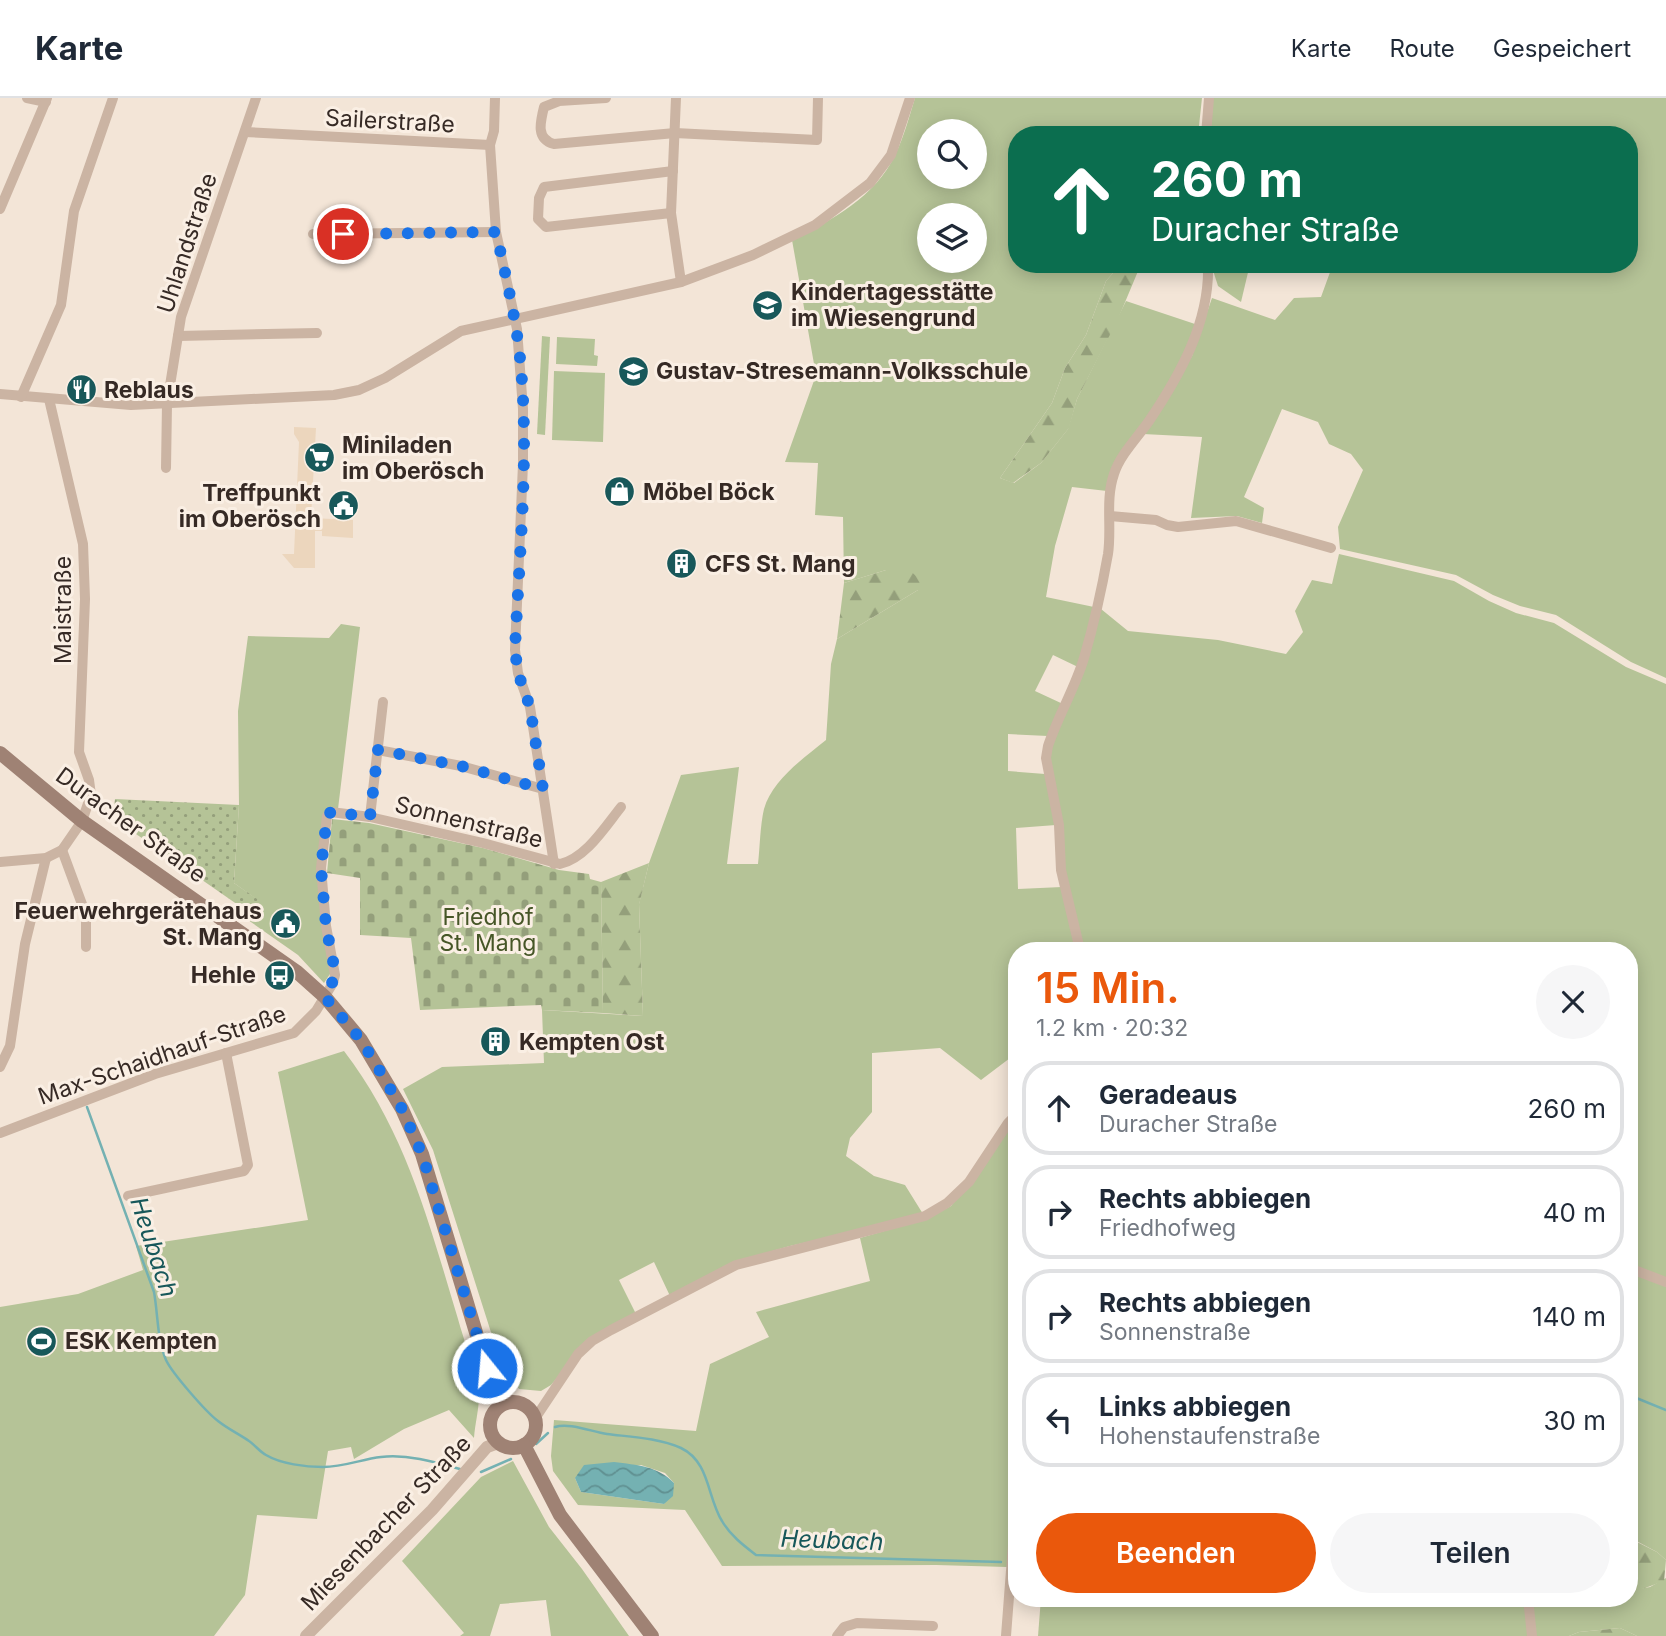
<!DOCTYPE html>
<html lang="de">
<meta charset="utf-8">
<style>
:root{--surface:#fff;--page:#f6f6f7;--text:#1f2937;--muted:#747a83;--line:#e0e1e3;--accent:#ea580c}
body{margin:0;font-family:Inter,sans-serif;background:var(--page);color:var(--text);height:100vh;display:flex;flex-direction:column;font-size:26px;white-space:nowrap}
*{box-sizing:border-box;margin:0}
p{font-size:23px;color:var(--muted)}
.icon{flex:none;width:38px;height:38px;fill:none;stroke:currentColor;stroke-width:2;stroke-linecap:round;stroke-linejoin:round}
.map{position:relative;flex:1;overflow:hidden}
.sheet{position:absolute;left:1008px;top:844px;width:630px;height:665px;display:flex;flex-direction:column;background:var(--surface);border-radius:28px;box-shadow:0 4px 18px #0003}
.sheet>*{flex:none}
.guide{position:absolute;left:1008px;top:28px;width:630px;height:147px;border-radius:28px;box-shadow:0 4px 18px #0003;background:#0b6e4f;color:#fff;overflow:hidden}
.buttons{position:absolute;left:917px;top:21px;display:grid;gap:14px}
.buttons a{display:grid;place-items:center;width:70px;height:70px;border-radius:50%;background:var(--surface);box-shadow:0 4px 18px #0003;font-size:35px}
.pin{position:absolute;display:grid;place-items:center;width:60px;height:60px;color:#fff;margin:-30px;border:4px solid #fff;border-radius:50%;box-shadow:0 2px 7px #0007}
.me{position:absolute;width:77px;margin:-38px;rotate:343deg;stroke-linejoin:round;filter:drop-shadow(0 0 5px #0008)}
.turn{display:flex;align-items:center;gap:24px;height:147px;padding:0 28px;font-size:32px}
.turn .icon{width:91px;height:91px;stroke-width:2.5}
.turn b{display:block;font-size:49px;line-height:60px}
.round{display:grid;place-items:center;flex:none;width:74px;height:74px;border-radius:37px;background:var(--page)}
.overview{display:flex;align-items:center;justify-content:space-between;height:119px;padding:0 28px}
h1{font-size:42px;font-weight:600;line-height:52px;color:var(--accent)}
.cta{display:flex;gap:14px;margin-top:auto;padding:14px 28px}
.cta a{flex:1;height:80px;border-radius:42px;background:var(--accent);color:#fff;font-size:28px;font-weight:600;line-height:80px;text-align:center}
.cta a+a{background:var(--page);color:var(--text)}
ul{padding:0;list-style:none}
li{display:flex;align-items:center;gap:21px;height:94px;margin:0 14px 10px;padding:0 14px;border:4px solid var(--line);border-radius:28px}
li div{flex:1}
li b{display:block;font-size:26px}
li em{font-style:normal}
header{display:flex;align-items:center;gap:42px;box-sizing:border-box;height:98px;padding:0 35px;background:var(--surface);border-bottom:2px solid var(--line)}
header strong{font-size:33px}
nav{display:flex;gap:38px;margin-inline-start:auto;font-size:24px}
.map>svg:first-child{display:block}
.green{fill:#b5c397;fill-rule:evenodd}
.forest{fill:url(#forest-firs)}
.cemetery{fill:url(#cemetery-stones)}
.garden{fill:url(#garden-dots)}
.plaza{fill:#ecd6bd}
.water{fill:url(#water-waves)}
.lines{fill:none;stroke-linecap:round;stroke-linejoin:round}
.stream{stroke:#74b1b2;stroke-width:2.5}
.minor{stroke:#cbb4a3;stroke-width:10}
.tertiary{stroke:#cbb4a3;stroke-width:12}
.secondary{stroke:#9f8274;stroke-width:14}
.route{stroke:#1a73e8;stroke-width:12;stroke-dasharray:0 21.6}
.labels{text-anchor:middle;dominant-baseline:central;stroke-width:6;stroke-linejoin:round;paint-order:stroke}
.street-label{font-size:23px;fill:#362a25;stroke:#faefe4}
.poi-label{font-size:23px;font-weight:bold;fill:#362a25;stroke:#faefe4;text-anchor:start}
.park-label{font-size:23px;fill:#465627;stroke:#faefe4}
.water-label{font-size:24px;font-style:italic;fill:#18585a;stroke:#faefe4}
</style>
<header>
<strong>Karte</strong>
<nav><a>Karte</a><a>Route</a><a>Gespeichert</a></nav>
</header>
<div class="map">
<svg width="1666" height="1538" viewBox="0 0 1666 1538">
<defs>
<pattern id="forest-firs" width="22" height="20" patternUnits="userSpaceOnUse" patternTransform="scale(1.75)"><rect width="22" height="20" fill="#b5c397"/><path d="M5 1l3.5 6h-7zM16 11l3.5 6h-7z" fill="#949f7b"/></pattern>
<pattern id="cemetery-stones" width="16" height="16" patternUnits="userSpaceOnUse" patternTransform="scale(1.75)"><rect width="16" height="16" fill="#b5c397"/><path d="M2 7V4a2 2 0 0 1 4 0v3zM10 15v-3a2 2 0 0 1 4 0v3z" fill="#949f7b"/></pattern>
<pattern id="garden-dots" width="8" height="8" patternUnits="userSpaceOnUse" patternTransform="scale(1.75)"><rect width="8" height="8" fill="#b5c397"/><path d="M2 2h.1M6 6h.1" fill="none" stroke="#949f7b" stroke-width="1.8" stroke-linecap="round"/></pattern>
<pattern id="water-waves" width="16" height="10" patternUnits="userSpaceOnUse" patternTransform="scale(1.75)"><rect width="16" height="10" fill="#74b1b2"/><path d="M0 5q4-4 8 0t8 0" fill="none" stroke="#609091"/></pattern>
</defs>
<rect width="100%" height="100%" fill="#f3e5d7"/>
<!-- green -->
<g class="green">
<path d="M 915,0 L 1202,0 L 1198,37 L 1017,37 L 1017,166 L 1121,166 L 1106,183 L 1086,237 L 1065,270 L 1052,305 L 1000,380 L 1014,385 L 1041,365 L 1068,331 L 1077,301 L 1126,203 L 1195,226 L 1185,255 L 1107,393 L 1072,389 L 1055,448 L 1046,499 L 1094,509 L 1078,569 L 1053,557 L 1035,593 L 1063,606 L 1048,638 L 1008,636 L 1008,673 L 1045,676 L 1056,727 L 1016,730 L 1018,791 L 1062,789 L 1077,852 L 1017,852 L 1017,960 L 1014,957 L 981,982 L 940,950 L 872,955 L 872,1014 L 850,1040 L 846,1058 L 874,1078 L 905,1087 L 923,1116 L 887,1126 L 790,1148 L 734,1164 L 670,1198 L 654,1164 L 619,1182 L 636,1216 L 590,1241 L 551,1287 L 541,1293 L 519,1291 L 496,1250 L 433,1052 L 403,991 L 442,969 L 544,965 L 542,912 L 643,918 L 639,806 L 649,765 L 681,677 L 739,669 L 727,766 L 758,766 C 760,749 760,728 764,711 C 772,682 804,660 826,642 L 831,566 L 837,541 L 918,492 L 886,472 L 844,485 L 843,419 L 815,417 L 818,365 L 785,364 L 816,277 L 792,142 C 831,123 876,98 895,57 C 904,39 909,19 915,0 ZM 929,33 L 975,33 L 975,79 L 929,79 ZM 929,117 L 975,117 L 975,163 L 929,163 Z"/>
<path d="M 1213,0 L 1666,0 L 1666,580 L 1631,564 L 1556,517 L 1520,508 L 1493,497 L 1456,477 L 1340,451 L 1338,429 L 1363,372 L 1351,356 L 1329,346 L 1318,324 L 1282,311 L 1244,399 L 1264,410 L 1262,425 L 1237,418 L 1191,420 L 1202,339 L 1143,336 L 1192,258 L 1212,200 L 1275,222 L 1294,200 L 1321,199 L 1333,166 L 1629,166 L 1629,37 L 1210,37 Z"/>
<path d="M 1211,166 L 1250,166 L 1241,204 L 1218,188 Z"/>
<path d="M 542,238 L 550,239 L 545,337 L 537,336 Z"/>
<path d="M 557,239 L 595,241 L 594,257 L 598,258 L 597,268 L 556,266 Z"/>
<path d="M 554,273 L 605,275 L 603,344 L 552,342 Z"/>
<path d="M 1339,456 L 1454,483 L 1489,503 L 1516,515 L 1554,525 L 1626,569 L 1666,586 L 1666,1180 L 1629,1167 L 1629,852 L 1083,852 L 1065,771 L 1050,660 L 1051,650 L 1101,511 L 1128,533 L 1218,542 L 1286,556 L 1303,534 L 1295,513 L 1312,482 L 1332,486 Z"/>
<path d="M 341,526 L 360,529 L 338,711 L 331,712 L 317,770 L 332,873 L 324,885 L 298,857 L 248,822 L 259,803 L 234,785 L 239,707 L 238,613 L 248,538 L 329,540 Z"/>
<path d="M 344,953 C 406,1034 429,1125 458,1221 C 463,1240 478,1279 479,1298 C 479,1311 475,1326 474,1340 L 449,1312 L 404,1331 L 354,1361 L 351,1349 L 328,1353 L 317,1421 L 257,1417 L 245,1497 L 214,1538 L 0,1538 L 0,1209 L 78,1196 L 143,1172 L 136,1148 L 308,1122 L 278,974 Z"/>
<path d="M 1017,1019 L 1017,1380 L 1007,1469 L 936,1467 L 722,1468 L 685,1412 L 578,1407 L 553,1373 L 551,1358 L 554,1322 L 696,1333 L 710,1266 L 769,1239 L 756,1214 L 870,1183 L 860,1140 L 926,1121 L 951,1108 ZM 641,1367 L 665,1375 L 674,1385 L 664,1406 L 581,1394 L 575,1380 Z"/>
<path d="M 1629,1174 L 1666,1188 L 1666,1462 L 1657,1454 L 1629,1439 Z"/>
<path d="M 513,1363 L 549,1429 L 582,1471 L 629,1538 L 551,1538 L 546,1502 L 500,1506 L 490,1538 L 460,1538 L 464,1535 L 402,1463 L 481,1379 Z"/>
<path d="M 1666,1480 L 1666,1538 L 1637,1538 L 1620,1530 L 1579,1534 L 1569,1538 L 1534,1538 L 1530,1500 L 1629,1500 L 1629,1493 L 1650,1489 Z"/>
<path d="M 1041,1500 L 1526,1500 L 1529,1538 L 1038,1538 Z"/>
</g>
<!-- forest -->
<g class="forest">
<path d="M 1121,166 L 1141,166 L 1118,221 L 1077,301 L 1069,330 L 1041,365 L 1013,385 L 1000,380 L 1052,305 L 1065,270 L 1086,237 L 1106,183 Z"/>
<path d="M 886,472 L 909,472 L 921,482 L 918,492 L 837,541 L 844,485 Z"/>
<path d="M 649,765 L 639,807 L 643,918 L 603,915 L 601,784 Z"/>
<path d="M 1629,1440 L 1657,1454 L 1666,1462 L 1664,1483 L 1637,1493 L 1629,1493 Z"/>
<path d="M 1620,1530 L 1637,1538 L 1569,1538 L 1579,1534 Z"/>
</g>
<!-- cemetery -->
<path class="cemetery" d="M 332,721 L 369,725 L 483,750 L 559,772 L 589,776 L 590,781 L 601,784 L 603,915 L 542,912 L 541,907 L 420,912 L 411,840 L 360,837 L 360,780 L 327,775 Z"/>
<!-- garden -->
<path class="garden" d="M 115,701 L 239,707 L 234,785 L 260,803 L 251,816 L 113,720 Z"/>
<!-- plaza -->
<path class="plaza" d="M 294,329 L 316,330 L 311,420 L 353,422 L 353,440 L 322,438 L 322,433 L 315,433 L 315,470 L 294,470 L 282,456 L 294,456 L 299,344 L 294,336 Z"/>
<!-- water -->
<path class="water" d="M 614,1364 C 637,1367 658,1368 674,1385 L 673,1398 L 664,1406 L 581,1394 L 575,1380 L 584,1367 Z"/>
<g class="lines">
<!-- stream -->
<g class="stream">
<path d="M 87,1009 L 154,1194 C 158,1216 157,1241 166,1262 C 172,1275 206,1314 218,1323 C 228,1331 239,1336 249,1343 C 255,1347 260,1354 266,1357 C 281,1366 306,1369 323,1369 C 344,1369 362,1361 381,1359 C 408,1356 435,1364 460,1371"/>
<path d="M 1629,1297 L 1666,1312"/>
<path d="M 555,1329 C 569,1324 592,1334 607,1336 C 631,1339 658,1340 681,1350 C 710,1364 707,1399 722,1423 C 730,1437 743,1447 756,1457 L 1001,1464"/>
<path d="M 536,1346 L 548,1335"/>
<path d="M 481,1374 L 511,1361"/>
</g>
<!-- minor -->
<g class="minor">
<path d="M 27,0 L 46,4"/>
<path d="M 495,0 L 494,33 L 490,47 L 496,134 L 517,231 L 523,311 L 523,366 L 515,552 L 518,575 L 530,609 L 554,766"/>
<path d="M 606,0 L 559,3 L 544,9 C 540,25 536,41 554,46 L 675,35 L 817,42 L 818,0"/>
<path d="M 676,0 L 671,115 L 681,184"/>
<path d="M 245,34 L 490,47"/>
<path d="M 1206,37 L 1209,0"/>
<path d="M 0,111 L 47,0"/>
<path d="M 671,115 L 546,129 L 538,121 L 539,100 L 544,89 L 673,73"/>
<path d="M 313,136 L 496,134"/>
<path d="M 178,238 L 317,235"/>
<path d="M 0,296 L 131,307 L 334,297 L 359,292 L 385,280 L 461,233 L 681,184 L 753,157 L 815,127 L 870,85 L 891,57 L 910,0"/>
<path d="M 21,299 L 61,207 L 74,113 L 113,0"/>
<path d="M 166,370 L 167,306 L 181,219 L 256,0"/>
<path d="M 1110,418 L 1156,422 L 1167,427 L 1178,429 L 1236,423 L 1331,450"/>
<path d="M 378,652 L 461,668 L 543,691"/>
<path d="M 370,719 L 383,604"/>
<path d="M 62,752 L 86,817 L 86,849"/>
<path d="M 0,764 L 46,760 L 62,752 L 82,723 L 91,697 L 89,682 L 79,654 L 85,501 L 83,446 L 49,301"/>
<path d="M 1080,852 L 1061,772 L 1059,727 L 1046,660 L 1048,648 C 1058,618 1075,590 1084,560 C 1094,526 1102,490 1108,456 C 1112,429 1105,402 1114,376 C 1120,357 1137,340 1149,323 C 1180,277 1210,224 1208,166"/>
<path d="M 0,969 L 10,948 L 25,846 L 46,760"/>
<path d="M 0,1035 L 155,976 L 294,935 L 316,913 L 333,885 L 335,877 L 326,828 L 321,770 L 327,718 L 331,714 L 370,719 L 483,745 L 560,766 C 586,760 605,729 621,709"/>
<path d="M 128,1098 L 244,1073 L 248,1067 L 226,955"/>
<path d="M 1629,1170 L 1666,1184"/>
<path d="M 536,1319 L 578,1256 L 592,1243 L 611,1232 L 736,1167 L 925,1118 L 947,1105 L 969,1084 L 1008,1025 L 1017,1016"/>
<path d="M 1528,1500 L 1532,1538"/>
<path d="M 837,1538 L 844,1529 L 857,1525 L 933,1528"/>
<path d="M 1006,1538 L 1017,1394"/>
</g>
<!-- tertiary -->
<path class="tertiary" d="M 306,1538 L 432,1412 L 487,1349 L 498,1345"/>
<!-- secondary -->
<g class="secondary">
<path d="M 0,655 L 82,723 L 297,874 L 325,899 L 361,942 L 402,1011 L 422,1056 L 481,1251 L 503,1306"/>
<circle cx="513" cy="1327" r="23"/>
<path d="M 524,1347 L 560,1417 L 652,1538"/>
</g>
</g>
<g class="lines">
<!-- route -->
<path class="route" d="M 343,136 L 496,134 C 506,179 517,224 521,270 C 529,363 519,459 515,552 L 518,575 L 530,609 L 543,691 L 461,668 L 378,652 L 370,719 L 331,714 L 327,718 L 321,770 L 326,828 L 335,873 L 332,885 L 325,899 L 361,942 L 377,968 L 402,1011 L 422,1056 L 487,1270"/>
</g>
<!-- icons -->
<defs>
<symbol id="school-disc" viewBox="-11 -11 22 22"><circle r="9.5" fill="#18585a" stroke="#faefe4"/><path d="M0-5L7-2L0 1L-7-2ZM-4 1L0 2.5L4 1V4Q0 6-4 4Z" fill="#fff"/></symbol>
<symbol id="restaurant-disc" viewBox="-11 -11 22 22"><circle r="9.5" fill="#18585a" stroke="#faefe4"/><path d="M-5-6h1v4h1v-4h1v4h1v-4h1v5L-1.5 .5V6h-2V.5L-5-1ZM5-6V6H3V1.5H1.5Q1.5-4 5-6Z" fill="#fff"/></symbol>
<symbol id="supermarket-disc" viewBox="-11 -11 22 22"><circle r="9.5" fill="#18585a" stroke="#faefe4"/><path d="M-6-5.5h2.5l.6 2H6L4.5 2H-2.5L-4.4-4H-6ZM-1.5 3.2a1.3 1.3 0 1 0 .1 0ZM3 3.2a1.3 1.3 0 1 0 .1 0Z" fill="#fff"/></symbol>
<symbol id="shop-disc" viewBox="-11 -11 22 22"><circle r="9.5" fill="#18585a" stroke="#faefe4"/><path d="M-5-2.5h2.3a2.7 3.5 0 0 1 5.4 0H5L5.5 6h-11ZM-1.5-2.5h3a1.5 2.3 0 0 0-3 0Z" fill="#fff"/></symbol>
<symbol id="civic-disc" viewBox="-11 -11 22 22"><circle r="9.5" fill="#18585a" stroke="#faefe4"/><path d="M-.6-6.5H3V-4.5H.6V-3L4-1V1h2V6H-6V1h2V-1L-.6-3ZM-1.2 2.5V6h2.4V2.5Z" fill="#fff"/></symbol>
<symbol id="building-disc" viewBox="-11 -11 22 22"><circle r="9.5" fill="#18585a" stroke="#faefe4"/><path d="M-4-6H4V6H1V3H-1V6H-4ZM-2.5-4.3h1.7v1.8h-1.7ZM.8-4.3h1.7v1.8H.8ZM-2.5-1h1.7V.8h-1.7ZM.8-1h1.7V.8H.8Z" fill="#fff"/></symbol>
<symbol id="bus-disc" viewBox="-11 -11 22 22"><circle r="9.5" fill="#18585a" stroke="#faefe4"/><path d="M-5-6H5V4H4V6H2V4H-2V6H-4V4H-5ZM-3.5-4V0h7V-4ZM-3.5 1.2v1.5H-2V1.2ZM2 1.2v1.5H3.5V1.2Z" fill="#fff"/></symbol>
<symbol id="stadium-disc" viewBox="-11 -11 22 22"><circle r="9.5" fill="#18585a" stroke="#faefe4"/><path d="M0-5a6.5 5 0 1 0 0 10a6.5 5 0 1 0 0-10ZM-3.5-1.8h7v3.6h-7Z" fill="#fff"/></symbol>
</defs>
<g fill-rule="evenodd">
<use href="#school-disc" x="750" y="190" width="35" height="35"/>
<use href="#school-disc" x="616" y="256" width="35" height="35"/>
<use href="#restaurant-disc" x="64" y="274" width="35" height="35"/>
<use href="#supermarket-disc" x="302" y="342" width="35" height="35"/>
<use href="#shop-disc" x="602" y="376" width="35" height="35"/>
<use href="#civic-disc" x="326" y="390" width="35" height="35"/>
<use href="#building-disc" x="664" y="448" width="35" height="35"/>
<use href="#civic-disc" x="268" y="808" width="35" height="35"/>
<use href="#bus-disc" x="262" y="860" width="35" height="35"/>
<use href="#building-disc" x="478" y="926" width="35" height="35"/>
<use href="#stadium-disc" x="24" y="1226" width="35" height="35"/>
</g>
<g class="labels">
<!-- street labels -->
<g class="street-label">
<text transform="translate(390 23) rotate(3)">Sailerstraße</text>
<text transform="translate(187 145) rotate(-72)">Uhlandstraße</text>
<text transform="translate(63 512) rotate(-90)">Maistraße</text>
<text transform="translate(469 724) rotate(14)">Sonnenstraße</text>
<text transform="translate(131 727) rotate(36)">Duracher Straße</text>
<text transform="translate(162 957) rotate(-19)">Max-Schaidhauf-Straße</text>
<text transform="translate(386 1425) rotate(-46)">Miesenbacher Straße</text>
</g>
<!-- poi labels -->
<g class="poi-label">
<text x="791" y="194">Kindertagesstätte<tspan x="791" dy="26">im Wiesengrund</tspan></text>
<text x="656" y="273">Gustav-Stresemann-Volksschule</text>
<text x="104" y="292">Reblaus</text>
<text x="342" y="347">Miniladen<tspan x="342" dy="26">im Oberösch</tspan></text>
<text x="643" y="394">Möbel Böck</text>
<text x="321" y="395" text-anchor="end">Treffpunkt<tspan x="321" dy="26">im Oberösch</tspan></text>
<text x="705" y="466">CFS St. Mang</text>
<text x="262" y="813" text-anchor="end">Feuerwehrgerätehaus<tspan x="262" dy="26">St. Mang</tspan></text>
<text x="256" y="877" text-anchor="end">Hehle</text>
<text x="519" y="944">Kempten Ost</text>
<text x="65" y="1243">ESK Kempten</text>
</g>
<!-- park labels -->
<g class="park-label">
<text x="488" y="819">Friedhof<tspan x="488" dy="26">St. Mang</tspan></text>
</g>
<!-- water labels -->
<g class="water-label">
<text transform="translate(154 1149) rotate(72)">Heubach</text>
<text transform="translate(832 1442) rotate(2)">Heubach</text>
</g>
</g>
</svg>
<div class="buttons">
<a><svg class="icon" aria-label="search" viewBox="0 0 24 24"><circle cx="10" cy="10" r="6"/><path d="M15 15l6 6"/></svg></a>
<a><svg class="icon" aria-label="layers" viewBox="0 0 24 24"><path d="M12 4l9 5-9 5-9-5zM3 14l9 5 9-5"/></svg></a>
</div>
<div class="pin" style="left:343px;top:136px;background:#d93025"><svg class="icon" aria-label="arrive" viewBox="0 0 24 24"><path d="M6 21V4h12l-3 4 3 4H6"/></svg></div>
<svg class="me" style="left:487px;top:1270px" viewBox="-20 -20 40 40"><circle r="17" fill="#1a73e8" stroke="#fff" stroke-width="3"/><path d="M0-11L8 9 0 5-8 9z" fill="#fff"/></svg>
<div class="guide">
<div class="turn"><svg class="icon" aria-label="ahead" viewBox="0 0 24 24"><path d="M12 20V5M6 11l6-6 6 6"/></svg><div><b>260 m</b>Duracher Straße</div></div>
</div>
<section class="sheet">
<div class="overview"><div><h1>15 Min.</h1><p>1.2 km · 20:32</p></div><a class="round"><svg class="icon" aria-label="close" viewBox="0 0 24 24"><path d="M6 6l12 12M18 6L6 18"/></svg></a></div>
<ul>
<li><svg class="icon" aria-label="ahead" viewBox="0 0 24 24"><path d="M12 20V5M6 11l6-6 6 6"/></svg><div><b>Geradeaus</b><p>Duracher Straße</p></div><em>260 m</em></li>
<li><svg class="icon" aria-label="right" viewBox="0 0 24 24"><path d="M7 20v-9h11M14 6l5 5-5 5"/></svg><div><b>Rechts abbiegen</b><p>Friedhofweg</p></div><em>40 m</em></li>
<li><svg class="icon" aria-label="right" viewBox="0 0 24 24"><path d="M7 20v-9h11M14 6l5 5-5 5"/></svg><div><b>Rechts abbiegen</b><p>Sonnenstraße</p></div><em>140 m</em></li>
<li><svg class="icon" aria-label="left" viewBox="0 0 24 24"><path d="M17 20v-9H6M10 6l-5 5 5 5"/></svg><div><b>Links abbiegen</b><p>Hohenstaufenstraße</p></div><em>30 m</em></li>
</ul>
<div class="cta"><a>Beenden</a><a>Teilen</a></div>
</section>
</div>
